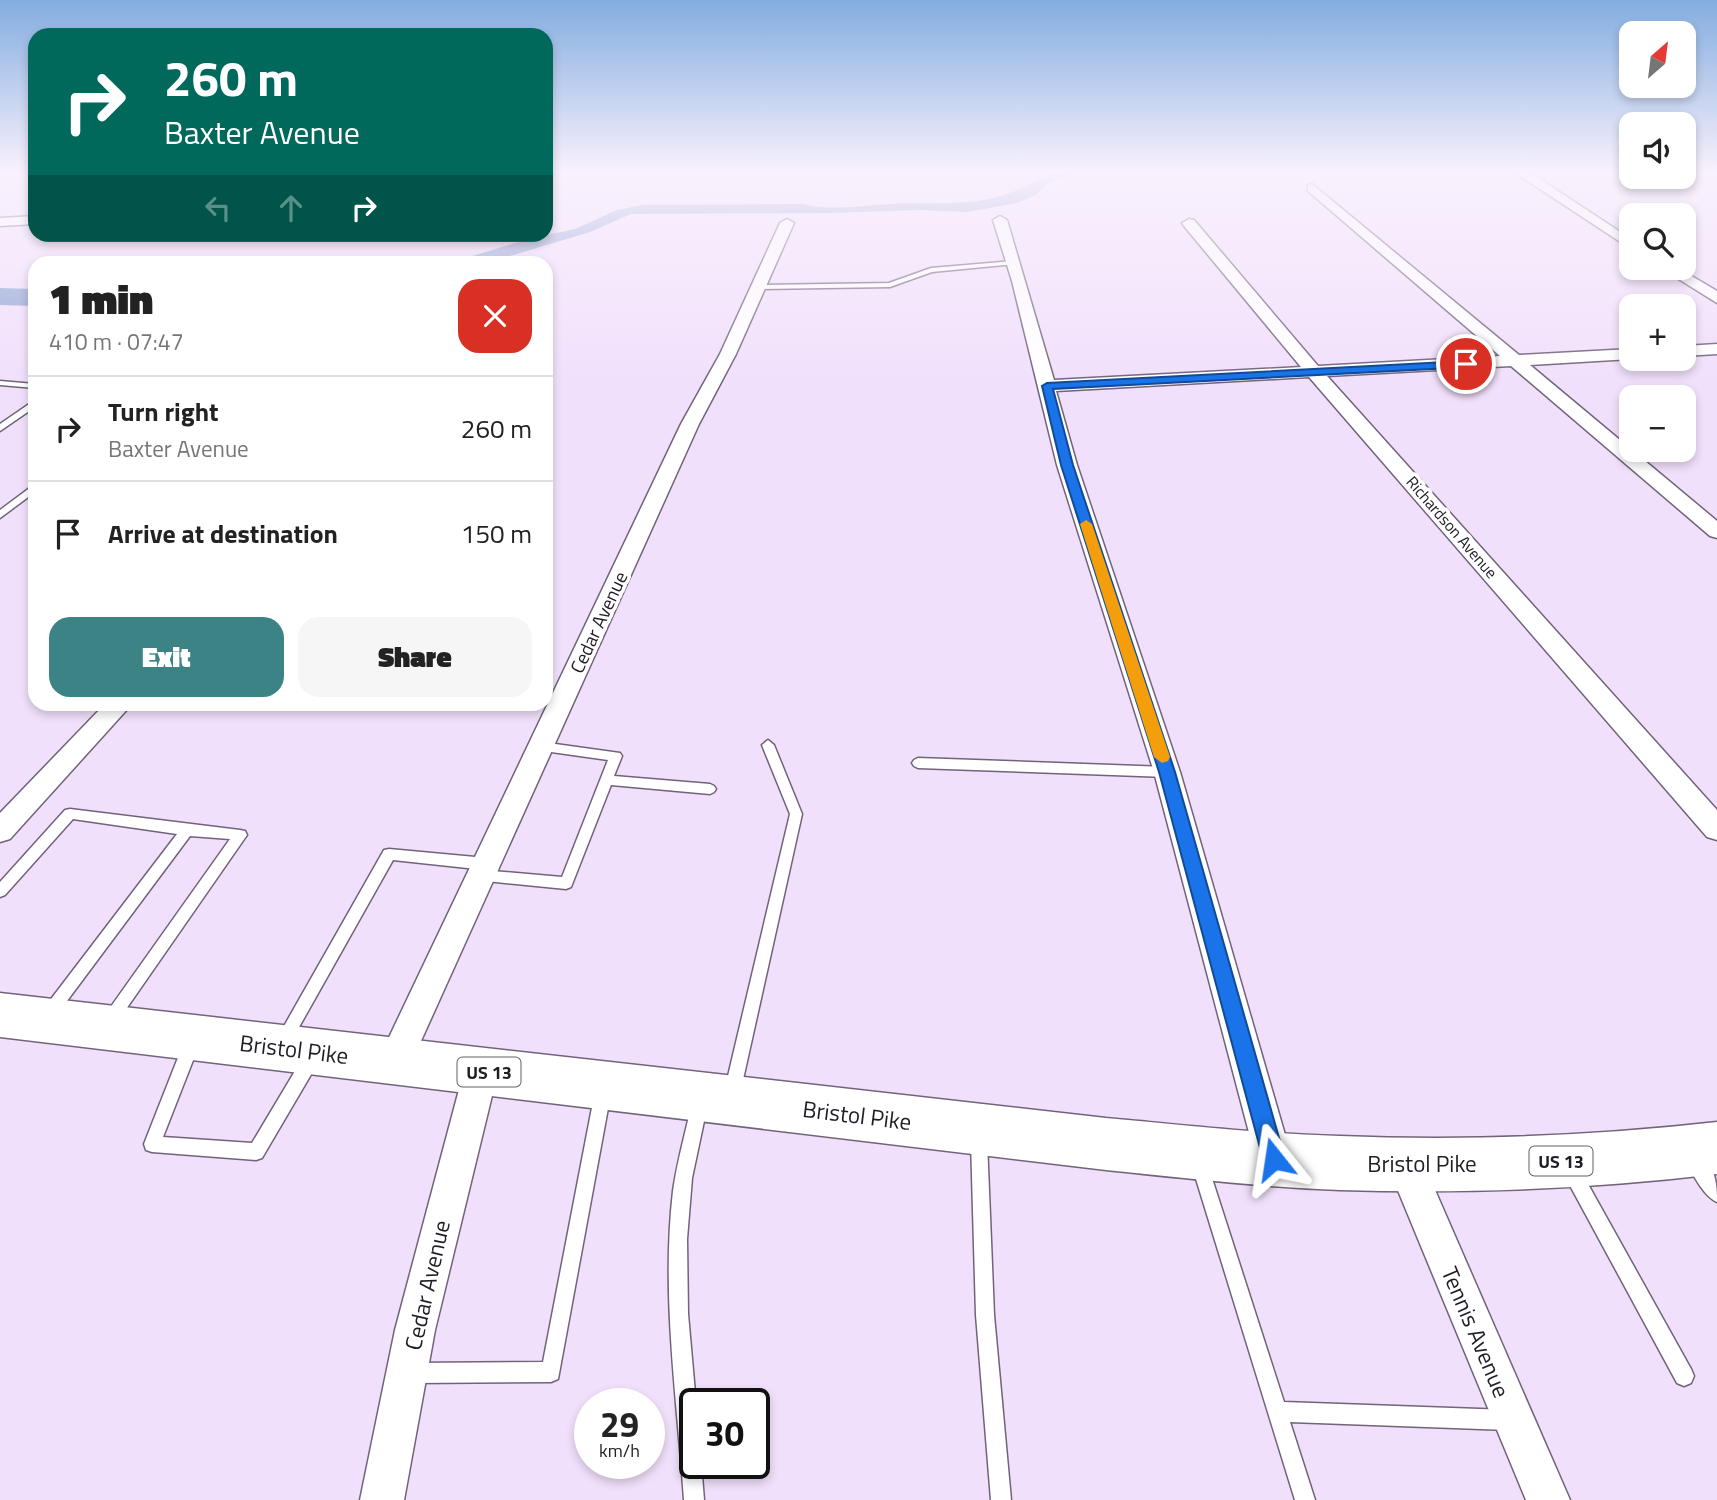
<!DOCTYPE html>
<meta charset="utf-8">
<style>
:root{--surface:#fff;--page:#f6f6f6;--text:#222;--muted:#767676;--line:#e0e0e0;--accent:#3b8384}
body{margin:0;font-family:"Titillium Web",sans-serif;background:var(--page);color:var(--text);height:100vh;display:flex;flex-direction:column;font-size:26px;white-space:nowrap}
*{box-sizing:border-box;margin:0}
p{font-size:23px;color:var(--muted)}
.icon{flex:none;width:38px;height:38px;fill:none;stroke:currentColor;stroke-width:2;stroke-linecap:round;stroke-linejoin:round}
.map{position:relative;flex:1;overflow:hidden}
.sheet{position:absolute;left:28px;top:256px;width:525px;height:455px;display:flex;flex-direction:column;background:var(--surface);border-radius:21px;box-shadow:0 4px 10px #0003}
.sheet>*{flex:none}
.hud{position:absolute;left:28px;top:28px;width:525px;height:214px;border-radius:21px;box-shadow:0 4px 10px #0003;background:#00695c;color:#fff;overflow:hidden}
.needle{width:46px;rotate:28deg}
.fabs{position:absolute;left:1619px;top:21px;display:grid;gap:14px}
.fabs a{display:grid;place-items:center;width:77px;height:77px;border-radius:14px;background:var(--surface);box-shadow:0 4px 10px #0003;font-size:35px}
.speed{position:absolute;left:574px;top:1388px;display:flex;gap:14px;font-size:35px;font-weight:700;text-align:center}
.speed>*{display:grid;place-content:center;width:91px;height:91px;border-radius:50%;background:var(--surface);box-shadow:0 4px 10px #0003;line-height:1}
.speed small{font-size:18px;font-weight:400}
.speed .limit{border:4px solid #111;border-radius:10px;background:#fff;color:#111}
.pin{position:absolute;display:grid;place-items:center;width:60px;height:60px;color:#fff;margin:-30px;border:4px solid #fff;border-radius:50%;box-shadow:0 2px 7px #0007}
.me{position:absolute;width:77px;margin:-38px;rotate:345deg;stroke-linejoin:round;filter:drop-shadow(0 0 5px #0008)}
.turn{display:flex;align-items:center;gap:24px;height:147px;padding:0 21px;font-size:32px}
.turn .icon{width:91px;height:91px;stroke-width:2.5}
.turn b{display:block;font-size:49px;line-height:60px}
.lanes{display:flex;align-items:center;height:66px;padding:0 21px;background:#0003;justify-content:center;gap:35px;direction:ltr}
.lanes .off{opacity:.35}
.round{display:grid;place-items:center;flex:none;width:74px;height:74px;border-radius:21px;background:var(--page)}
.summary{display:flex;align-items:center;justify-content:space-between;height:119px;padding:0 21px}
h1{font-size:42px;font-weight:800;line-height:52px}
.button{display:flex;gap:14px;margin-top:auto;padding:14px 21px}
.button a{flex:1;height:80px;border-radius:21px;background:var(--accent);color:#fff;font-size:28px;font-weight:800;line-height:80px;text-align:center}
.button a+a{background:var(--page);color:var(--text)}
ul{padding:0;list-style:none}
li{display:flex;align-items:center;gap:21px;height:105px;padding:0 21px;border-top:2px solid var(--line)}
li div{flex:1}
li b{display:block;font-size:26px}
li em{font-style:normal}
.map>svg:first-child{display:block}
.water{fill:#8da2d2}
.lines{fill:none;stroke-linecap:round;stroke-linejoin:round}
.service-casing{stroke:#71637a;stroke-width:3}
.minor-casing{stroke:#71637a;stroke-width:3}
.primary-casing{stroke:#71637a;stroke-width:3}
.service{fill:#fff;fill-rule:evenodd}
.minor{fill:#fff;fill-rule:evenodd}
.primary{fill:#fff;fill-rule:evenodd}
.route{fill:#1a73e8;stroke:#114b97;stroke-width:2}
.slow{fill:#f59e0b}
.labels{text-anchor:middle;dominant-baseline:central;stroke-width:7;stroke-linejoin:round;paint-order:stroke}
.far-street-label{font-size:16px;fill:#221c26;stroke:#fff}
.shield{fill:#fff;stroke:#646067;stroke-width:2}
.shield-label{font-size:18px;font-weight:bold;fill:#221c26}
.street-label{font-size:19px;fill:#221c26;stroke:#fff}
.near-street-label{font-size:23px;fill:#221c26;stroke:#fff}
</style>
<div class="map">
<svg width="1717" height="1500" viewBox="0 0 1717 1500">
<rect width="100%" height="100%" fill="#f1e0fb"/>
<!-- water -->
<g class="water">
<path d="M 1051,173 L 1069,173 L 1064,178 L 1047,184 L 1036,195 L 1017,203 L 967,212 L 918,210 L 829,213 L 631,214 L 590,232 L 490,262 L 453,262 L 528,239 L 575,229 L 617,210 L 643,205 L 803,204 C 831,211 860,206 889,204 C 958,201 987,211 1051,173 Z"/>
<path d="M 0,288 L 35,289 L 35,306 L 0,305 Z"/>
</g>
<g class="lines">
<defs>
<g id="service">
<path d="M 1013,261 L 1015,262 L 1015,264 L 932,272 L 890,287 L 758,289 L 754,287 L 758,285 L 889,283 L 931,268 Z"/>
<path d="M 0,381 L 35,384 L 35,388 L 0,385 Z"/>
<path d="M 35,400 L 35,407 L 0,431 L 0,424 Z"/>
<path d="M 35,484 L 35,492 L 0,518 L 0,510 Z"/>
<path d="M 768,740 L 774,745 L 802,814 L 740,1093 L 738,1099 L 732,1101 L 726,1099 L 724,1093 L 790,814 L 762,745 Z"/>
<path d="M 541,742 L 620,753 L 622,756 L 614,776 L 710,784 L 714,786 L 716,789 L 714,792 L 710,794 L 611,785 L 571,887 L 566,889 L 476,880 L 474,876 L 476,872 L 481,870 L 562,877 L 608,760 L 537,750 L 535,747 L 537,744 Z"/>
<path d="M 918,758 L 1167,767 L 1171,769 L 1173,772 L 1171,775 L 1167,777 L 918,768 L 914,766 L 912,763 L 914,760 Z"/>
<path d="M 70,809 L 240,830 L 245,831 L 247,835 L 115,1025 L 110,1027 L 105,1025 L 102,1020 L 105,1015 L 230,839 L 190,836 L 55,1017 L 50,1019 L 45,1017 L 42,1012 L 45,1007 L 177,834 L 73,819 L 5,895 L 0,897 L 0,882 L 65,810 Z"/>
<path d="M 389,849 L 486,858 L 491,860 L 493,864 L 491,868 L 486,870 L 393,860 L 289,1045 L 284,1047 L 279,1045 L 276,1040 L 279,1035 L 384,850 Z"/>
<path d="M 191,1038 L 197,1040 L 199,1045 L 163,1137 L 252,1143 L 304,1056 L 310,1053 L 316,1056 L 318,1061 L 316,1066 L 262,1158 L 256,1160 L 152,1152 L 146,1150 L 144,1144 L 183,1045 L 185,1040 Z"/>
<path d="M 603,1084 L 609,1086 L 611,1092 L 558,1379 L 551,1382 L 413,1383 L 406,1380 L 403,1373 L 406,1366 L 413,1363 L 543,1362 L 595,1092 L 597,1086 Z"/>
<path d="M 699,1099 L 705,1101 L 707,1107 L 692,1178 L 687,1239 L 688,1314 L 696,1404 L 695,1463 L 701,1463 L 704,1500 L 684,1500 C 677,1397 661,1294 673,1191 C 677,1162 685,1135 691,1107 L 693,1101 Z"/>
<path d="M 979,1133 L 985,1135 L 987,1141 L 994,1315 L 1011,1500 L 991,1500 L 976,1315 L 971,1141 L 973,1135 Z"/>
<path d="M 1696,1156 C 1716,1164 1717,1184 1717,1202 C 1705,1197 1693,1176 1688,1164 L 1690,1158 Z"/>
<path d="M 1200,1158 L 1206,1160 L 1208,1166 L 1284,1402 L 1508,1410 L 1515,1413 L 1518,1420 L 1515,1427 L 1508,1430 L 1290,1422 L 1315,1500 L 1295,1500 L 1192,1166 L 1194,1160 Z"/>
<path d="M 1573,1165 L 1579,1168 L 1691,1369 L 1694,1376 L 1691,1383 L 1684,1386 L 1677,1383 L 1567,1180 L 1564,1174 L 1567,1168 Z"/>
</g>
<g id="minor">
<path d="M 1514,172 L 1529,172 L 1631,239 L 1631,249 Z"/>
<path d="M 1312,184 L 1519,355 L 1631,349 L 1631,359 L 1530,365 L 1717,521 L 1717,538 L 1710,536 L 1511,366 L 1327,376 L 1717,810 L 1717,840 L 1707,837 L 1309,377 L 1056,391 L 1077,465 L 1180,772 L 1292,1159 L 1287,1172 L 1274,1177 L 1261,1172 L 1256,1159 L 1154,772 L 1057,465 L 1012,281 L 993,220 L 1000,216 L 1007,220 L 1054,380 L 1301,367 L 1184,226 L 1182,223 L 1189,219 L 1194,220 L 1318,366 L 1500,356 L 1308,191 L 1308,185 Z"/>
<path d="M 35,216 L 35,224 L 0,226 L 0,218 Z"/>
<path d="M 787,219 L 794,223 L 736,354 L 699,424 L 407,1072 L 395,1077 L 383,1072 L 378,1061 L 383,1050 L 681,424 L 720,354 L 780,223 Z"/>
<path d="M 1661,268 L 1678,268 L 1717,291 L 1717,303 Z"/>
<path d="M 1717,344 L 1717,354 L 1684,356 L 1684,346 Z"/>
<path d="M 105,704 L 132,704 L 10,839 L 0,842 L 0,813 Z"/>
<path d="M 481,1055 L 493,1059 L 498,1071 L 435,1330 L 404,1500 L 360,1500 L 395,1330 L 464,1071 L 469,1059 Z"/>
<path d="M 1405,1146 L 1418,1151 L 1570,1500 L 1526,1500 L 1387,1164 L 1392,1151 Z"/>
</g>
<path id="primary" d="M 0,993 L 1106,1118 C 1184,1125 1261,1134 1340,1136 C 1466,1141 1592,1136 1717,1122 L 1717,1174 C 1592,1189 1466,1194 1340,1190 C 1261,1187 1184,1178 1106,1170 L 0,1037 Z"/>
</defs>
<!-- service casing -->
<use href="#service" class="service-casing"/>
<!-- minor casing -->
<use href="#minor" class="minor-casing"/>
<!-- primary casing -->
<use href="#primary" class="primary-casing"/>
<!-- service -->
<use href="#service" class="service"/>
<!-- minor -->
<use href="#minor" class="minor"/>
<!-- primary -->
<use href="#primary" class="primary"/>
</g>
<!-- sky -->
<linearGradient id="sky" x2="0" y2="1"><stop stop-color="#83addf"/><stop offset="0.45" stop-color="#f9f1fd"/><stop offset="1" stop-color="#f9f1fd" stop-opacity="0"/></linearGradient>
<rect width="1717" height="382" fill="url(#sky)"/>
<!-- route -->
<path class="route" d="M 1466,361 L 1471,364 L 1470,367 L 1053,389 L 1073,465 L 1175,772 L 1285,1159 L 1282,1167 L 1274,1170 L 1266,1167 L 1263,1159 L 1159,772 L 1061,465 L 1042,386 L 1047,383 Z"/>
<!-- slow -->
<path class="slow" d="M 1086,520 L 1092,524 L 1170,757 L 1168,761 L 1162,763 L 1154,757 L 1080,524 Z"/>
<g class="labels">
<!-- far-street labels -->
<g class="far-street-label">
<text transform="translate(1452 527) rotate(49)">Richardson Avenue</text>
</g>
<!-- shield labels -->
<g class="shield">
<rect x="457.5" y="1057.5" width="63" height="29" rx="5"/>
<rect x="1529.5" y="1146.5" width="63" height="29" rx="5"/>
</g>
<g class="shield-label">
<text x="489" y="1072">US 13</text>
<text x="1561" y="1161">US 13</text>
</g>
<!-- street labels -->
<g class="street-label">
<text transform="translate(598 622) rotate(-65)">Cedar Avenue</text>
</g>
<!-- near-street labels -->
<g class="near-street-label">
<text transform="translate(294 1049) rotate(7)">Bristol Pike</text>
<text transform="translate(857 1115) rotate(7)">Bristol Pike</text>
<text x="1422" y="1163">Bristol Pike</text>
<text transform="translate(427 1285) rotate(-77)">Cedar Avenue</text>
<text transform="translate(1476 1332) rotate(67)">Tennis Avenue</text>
</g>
</g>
</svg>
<div class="fabs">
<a><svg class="needle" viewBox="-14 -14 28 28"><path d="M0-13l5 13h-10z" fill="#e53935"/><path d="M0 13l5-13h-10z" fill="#767676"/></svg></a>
<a><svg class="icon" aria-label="sound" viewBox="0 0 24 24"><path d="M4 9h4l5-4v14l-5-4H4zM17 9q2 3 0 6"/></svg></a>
<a><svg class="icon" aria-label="search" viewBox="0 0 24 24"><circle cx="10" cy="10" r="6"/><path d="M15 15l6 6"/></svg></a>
<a>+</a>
<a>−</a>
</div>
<div class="speed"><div>29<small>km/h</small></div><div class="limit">30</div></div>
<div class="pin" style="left:1466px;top:364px;background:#d93025"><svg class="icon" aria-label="arrive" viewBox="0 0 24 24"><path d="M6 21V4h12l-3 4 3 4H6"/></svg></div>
<svg class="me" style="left:1274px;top:1159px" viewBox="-20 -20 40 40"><path d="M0-17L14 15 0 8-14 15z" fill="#1a73e8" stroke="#fff" stroke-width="4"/></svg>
<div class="hud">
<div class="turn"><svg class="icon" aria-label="right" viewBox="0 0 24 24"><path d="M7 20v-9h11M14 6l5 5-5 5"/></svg><div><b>260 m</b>Baxter Avenue</div></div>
<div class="lanes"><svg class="icon off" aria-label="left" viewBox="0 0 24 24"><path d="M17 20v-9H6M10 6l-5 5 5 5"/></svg><svg class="icon off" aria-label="ahead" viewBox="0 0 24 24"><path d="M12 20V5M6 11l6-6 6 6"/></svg><svg class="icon" aria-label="right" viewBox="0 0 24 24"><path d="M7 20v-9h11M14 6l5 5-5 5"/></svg></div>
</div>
<section class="sheet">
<div class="summary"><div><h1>1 min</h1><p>410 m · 07:47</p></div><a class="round" style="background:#d93025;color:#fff"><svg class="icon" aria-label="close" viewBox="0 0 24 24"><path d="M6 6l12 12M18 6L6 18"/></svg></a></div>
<ul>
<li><svg class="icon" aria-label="right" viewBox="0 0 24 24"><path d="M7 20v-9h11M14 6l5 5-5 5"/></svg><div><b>Turn right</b><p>Baxter Avenue</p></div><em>260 m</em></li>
<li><svg class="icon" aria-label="arrive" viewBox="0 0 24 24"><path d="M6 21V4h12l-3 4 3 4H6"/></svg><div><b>Arrive at destination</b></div><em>150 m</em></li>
</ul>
<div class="button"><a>Exit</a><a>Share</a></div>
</section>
</div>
